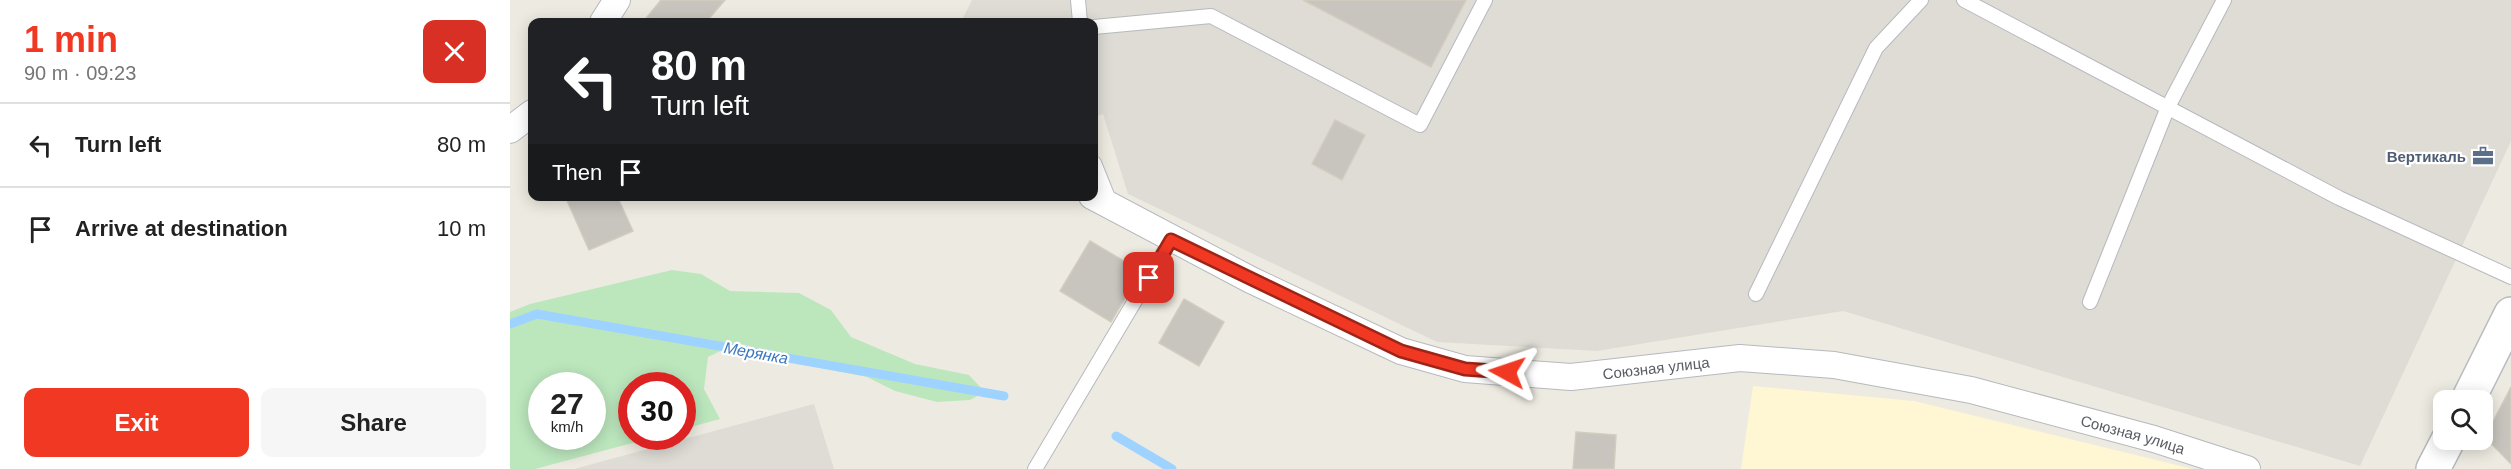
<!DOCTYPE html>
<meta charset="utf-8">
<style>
:root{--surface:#fff;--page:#f6f6f6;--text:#222;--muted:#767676;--line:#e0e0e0;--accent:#f13823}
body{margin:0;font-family:Helvetica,sans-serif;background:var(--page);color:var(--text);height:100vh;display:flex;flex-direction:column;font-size:22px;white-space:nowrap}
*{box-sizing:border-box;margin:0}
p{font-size:20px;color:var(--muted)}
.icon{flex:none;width:33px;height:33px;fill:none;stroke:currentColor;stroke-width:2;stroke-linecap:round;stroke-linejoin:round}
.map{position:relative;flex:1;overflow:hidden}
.sheet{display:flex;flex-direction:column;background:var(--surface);width:510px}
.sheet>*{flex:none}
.hud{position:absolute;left:18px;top:18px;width:570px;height:183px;border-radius:12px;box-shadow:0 3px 15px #0003;background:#202124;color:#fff;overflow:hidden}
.fabs{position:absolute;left:1923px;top:390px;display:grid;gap:12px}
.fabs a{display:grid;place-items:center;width:60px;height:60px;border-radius:12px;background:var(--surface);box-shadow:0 3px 15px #0003;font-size:30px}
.speed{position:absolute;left:18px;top:372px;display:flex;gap:12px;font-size:30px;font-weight:700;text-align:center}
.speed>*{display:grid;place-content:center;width:78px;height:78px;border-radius:50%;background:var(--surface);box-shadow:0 3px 15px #0003;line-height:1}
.speed small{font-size:15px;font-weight:400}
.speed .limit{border:9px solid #d22;background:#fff;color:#111}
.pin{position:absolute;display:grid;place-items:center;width:51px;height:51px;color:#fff;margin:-26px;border-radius:12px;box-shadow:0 3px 9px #0006}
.me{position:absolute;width:66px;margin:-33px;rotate:275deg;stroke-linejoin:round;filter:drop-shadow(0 0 4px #0008)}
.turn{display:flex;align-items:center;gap:21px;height:126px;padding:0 24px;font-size:27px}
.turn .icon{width:78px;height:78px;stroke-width:2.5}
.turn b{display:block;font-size:42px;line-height:51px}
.then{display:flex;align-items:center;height:57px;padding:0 24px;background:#0003;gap:12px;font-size:22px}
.round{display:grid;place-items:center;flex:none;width:63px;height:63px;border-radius:12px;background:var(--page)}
.head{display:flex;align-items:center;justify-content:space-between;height:102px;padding:0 24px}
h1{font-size:36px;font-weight:700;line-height:45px;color:var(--accent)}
.button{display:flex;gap:12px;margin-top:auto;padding:12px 24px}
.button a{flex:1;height:69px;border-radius:12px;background:var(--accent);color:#fff;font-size:24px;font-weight:700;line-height:69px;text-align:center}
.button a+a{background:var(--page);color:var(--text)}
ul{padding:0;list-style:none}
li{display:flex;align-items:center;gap:18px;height:84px;padding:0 24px;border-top:2px solid var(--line)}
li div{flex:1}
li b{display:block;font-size:22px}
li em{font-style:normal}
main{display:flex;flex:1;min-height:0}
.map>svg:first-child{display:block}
.commercial{fill:#fff6d4}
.industrial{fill:#dedcd5}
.green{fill:#bce7bd;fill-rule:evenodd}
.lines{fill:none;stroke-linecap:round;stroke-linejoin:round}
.stream{stroke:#9fd3ff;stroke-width:9}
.building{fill:#c8c4be;stroke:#d2cdbf;stroke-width:1.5}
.service-casing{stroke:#b6b9be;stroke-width:16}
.minor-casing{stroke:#b6b9be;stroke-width:28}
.tertiary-casing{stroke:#b6b9be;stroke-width:36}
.service{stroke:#fff;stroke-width:14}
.minor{stroke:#fff;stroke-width:26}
.tertiary{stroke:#fff;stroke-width:33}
.route-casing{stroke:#9d2417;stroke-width:15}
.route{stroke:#f13823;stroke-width:10}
.labels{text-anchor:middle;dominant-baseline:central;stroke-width:4.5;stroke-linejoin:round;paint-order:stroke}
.service-label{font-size:15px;font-weight:bold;fill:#4e5e75;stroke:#fff;text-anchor:end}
.street-label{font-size:15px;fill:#595d63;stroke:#fff}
.water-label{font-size:16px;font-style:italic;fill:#3a78bf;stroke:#fff}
</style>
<main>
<section class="sheet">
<div class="head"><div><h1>1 min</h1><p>90 m · 09:23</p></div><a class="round" style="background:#d93025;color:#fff"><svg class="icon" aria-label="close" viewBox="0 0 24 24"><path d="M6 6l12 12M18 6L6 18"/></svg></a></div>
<ul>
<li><svg class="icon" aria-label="left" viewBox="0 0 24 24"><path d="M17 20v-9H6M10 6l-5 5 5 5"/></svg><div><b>Turn left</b></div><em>80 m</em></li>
<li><svg class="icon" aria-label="arrive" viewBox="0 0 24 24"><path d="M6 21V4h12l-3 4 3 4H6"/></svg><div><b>Arrive at destination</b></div><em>10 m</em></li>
</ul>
<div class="button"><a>Exit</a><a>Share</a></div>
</section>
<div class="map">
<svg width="2001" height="469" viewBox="0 0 2001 469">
<rect width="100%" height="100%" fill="#edebe1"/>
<!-- commercial -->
<path class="commercial" d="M 1243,386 L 1404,401 L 1683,469 L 1231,469 Z"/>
<!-- industrial -->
<g class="industrial">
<path d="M 462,0 L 2001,0 L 2001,141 L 1850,466 L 1333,311 L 1087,351 L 927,342 L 618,194 L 593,114 L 584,117 L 584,22 L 451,22 Z"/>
<path d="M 304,404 L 324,469 L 64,469 Z"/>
</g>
<!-- green -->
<path class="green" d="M 162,270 L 191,274 L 220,291 L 289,293 L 321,310 L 341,337 L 405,364 L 459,375 L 475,392 L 460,400 L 427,402 L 385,391 L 357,377 L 291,364 L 259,351 L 227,343 L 198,357 L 194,389 L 210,419 L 173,429 L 172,386 L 122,386 L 122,436 L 145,437 L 25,469 L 0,469 L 0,312 L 20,304 ZM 32,386 L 82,386 L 82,436 L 32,436 Z"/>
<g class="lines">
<!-- stream -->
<g class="stream">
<path d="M 0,324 L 27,314 L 494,396"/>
<path d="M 606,436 L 662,469"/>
</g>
</g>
<!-- building -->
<g class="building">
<path d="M 151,0 L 215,0 L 196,22 L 133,22 Z"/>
<path d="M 793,0 L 956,0 L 921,67 Z"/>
<path d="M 825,120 L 855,135 L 832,180 L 802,164 Z"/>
<path d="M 55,196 L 107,196 L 123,231 L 79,250 Z"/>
<path d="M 580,241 L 631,271 L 601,322 L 550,291 Z"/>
<path d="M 674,299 L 714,322 L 689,366 L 649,343 Z"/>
<path d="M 2001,387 L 2001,464 L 1975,437 Z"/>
<path d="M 1066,432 L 1106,435 L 1104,469 L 1063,469 Z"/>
</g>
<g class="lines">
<defs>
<g id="service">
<path d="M 568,0 L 570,22"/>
<path d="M 1454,0 L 1829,198 L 2001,277"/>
<path d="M 584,27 L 701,16 L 910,125 L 975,0"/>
<path d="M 584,163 L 601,205"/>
<path d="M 1246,294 L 1366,48 L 1411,0"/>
<path d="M 1580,302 L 1658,107 L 1714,0"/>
<path d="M 525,469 L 661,240"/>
</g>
<g id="minor">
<path d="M 93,22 L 107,0"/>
<path d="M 0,130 L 22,113"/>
<path id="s1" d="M 582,196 L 741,280 L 891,351 L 955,369 L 1061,377 L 1230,358 L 1324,365 L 1461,390 L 1644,439 L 1737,469"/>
</g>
<g id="tertiary">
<path d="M 1958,400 L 2001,314"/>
<path d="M 1923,469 L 1938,440"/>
</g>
</defs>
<!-- service casing -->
<use href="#service" class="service-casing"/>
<!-- minor casing -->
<use href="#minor" class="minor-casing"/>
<!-- tertiary casing -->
<use href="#tertiary" class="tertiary-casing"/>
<!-- service -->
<use href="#service" class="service"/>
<!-- minor -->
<use href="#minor" class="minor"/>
<!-- tertiary -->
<use href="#tertiary" class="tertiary"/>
</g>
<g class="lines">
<defs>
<path id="route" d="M 639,278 L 661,240 L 891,351 L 955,369 L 997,372"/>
</defs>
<!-- route casing -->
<use href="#route" class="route-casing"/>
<!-- route -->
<use href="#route" class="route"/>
</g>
<!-- icons -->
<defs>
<symbol id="office-bare" viewBox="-9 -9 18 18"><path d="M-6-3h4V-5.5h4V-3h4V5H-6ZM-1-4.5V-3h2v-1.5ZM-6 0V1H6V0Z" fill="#5c6f8a" stroke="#fff" stroke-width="2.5" paint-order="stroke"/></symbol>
</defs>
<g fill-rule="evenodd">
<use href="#office-bare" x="1958" y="141" width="30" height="30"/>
</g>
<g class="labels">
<!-- service labels -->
<g class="service-label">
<text x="1956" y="156">Вертикаль</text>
</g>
<!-- street labels -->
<g class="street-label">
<text stroke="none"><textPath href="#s1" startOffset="604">Союзная улица</textPath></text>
<text stroke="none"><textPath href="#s1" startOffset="1090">Союзная улица</textPath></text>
</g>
<!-- water labels -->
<g class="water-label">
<text transform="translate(246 353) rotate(10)">Мерянка</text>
</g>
</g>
</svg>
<div class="fabs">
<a><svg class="icon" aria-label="search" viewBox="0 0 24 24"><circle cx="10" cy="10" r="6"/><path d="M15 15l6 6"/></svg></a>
</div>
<div class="speed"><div>27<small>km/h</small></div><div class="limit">30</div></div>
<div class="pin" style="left:639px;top:278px;background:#d93025"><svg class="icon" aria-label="arrive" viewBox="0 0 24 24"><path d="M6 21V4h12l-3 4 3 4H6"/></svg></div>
<svg class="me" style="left:997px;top:372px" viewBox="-20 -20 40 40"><path d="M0-17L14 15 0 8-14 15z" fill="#f13823" stroke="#fff" stroke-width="4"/></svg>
<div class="hud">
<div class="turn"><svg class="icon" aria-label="left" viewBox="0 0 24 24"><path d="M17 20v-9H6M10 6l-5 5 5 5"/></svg><div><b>80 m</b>Turn left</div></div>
<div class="then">Then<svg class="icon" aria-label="arrive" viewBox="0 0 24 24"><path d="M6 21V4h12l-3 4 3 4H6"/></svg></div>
</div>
</div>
</main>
